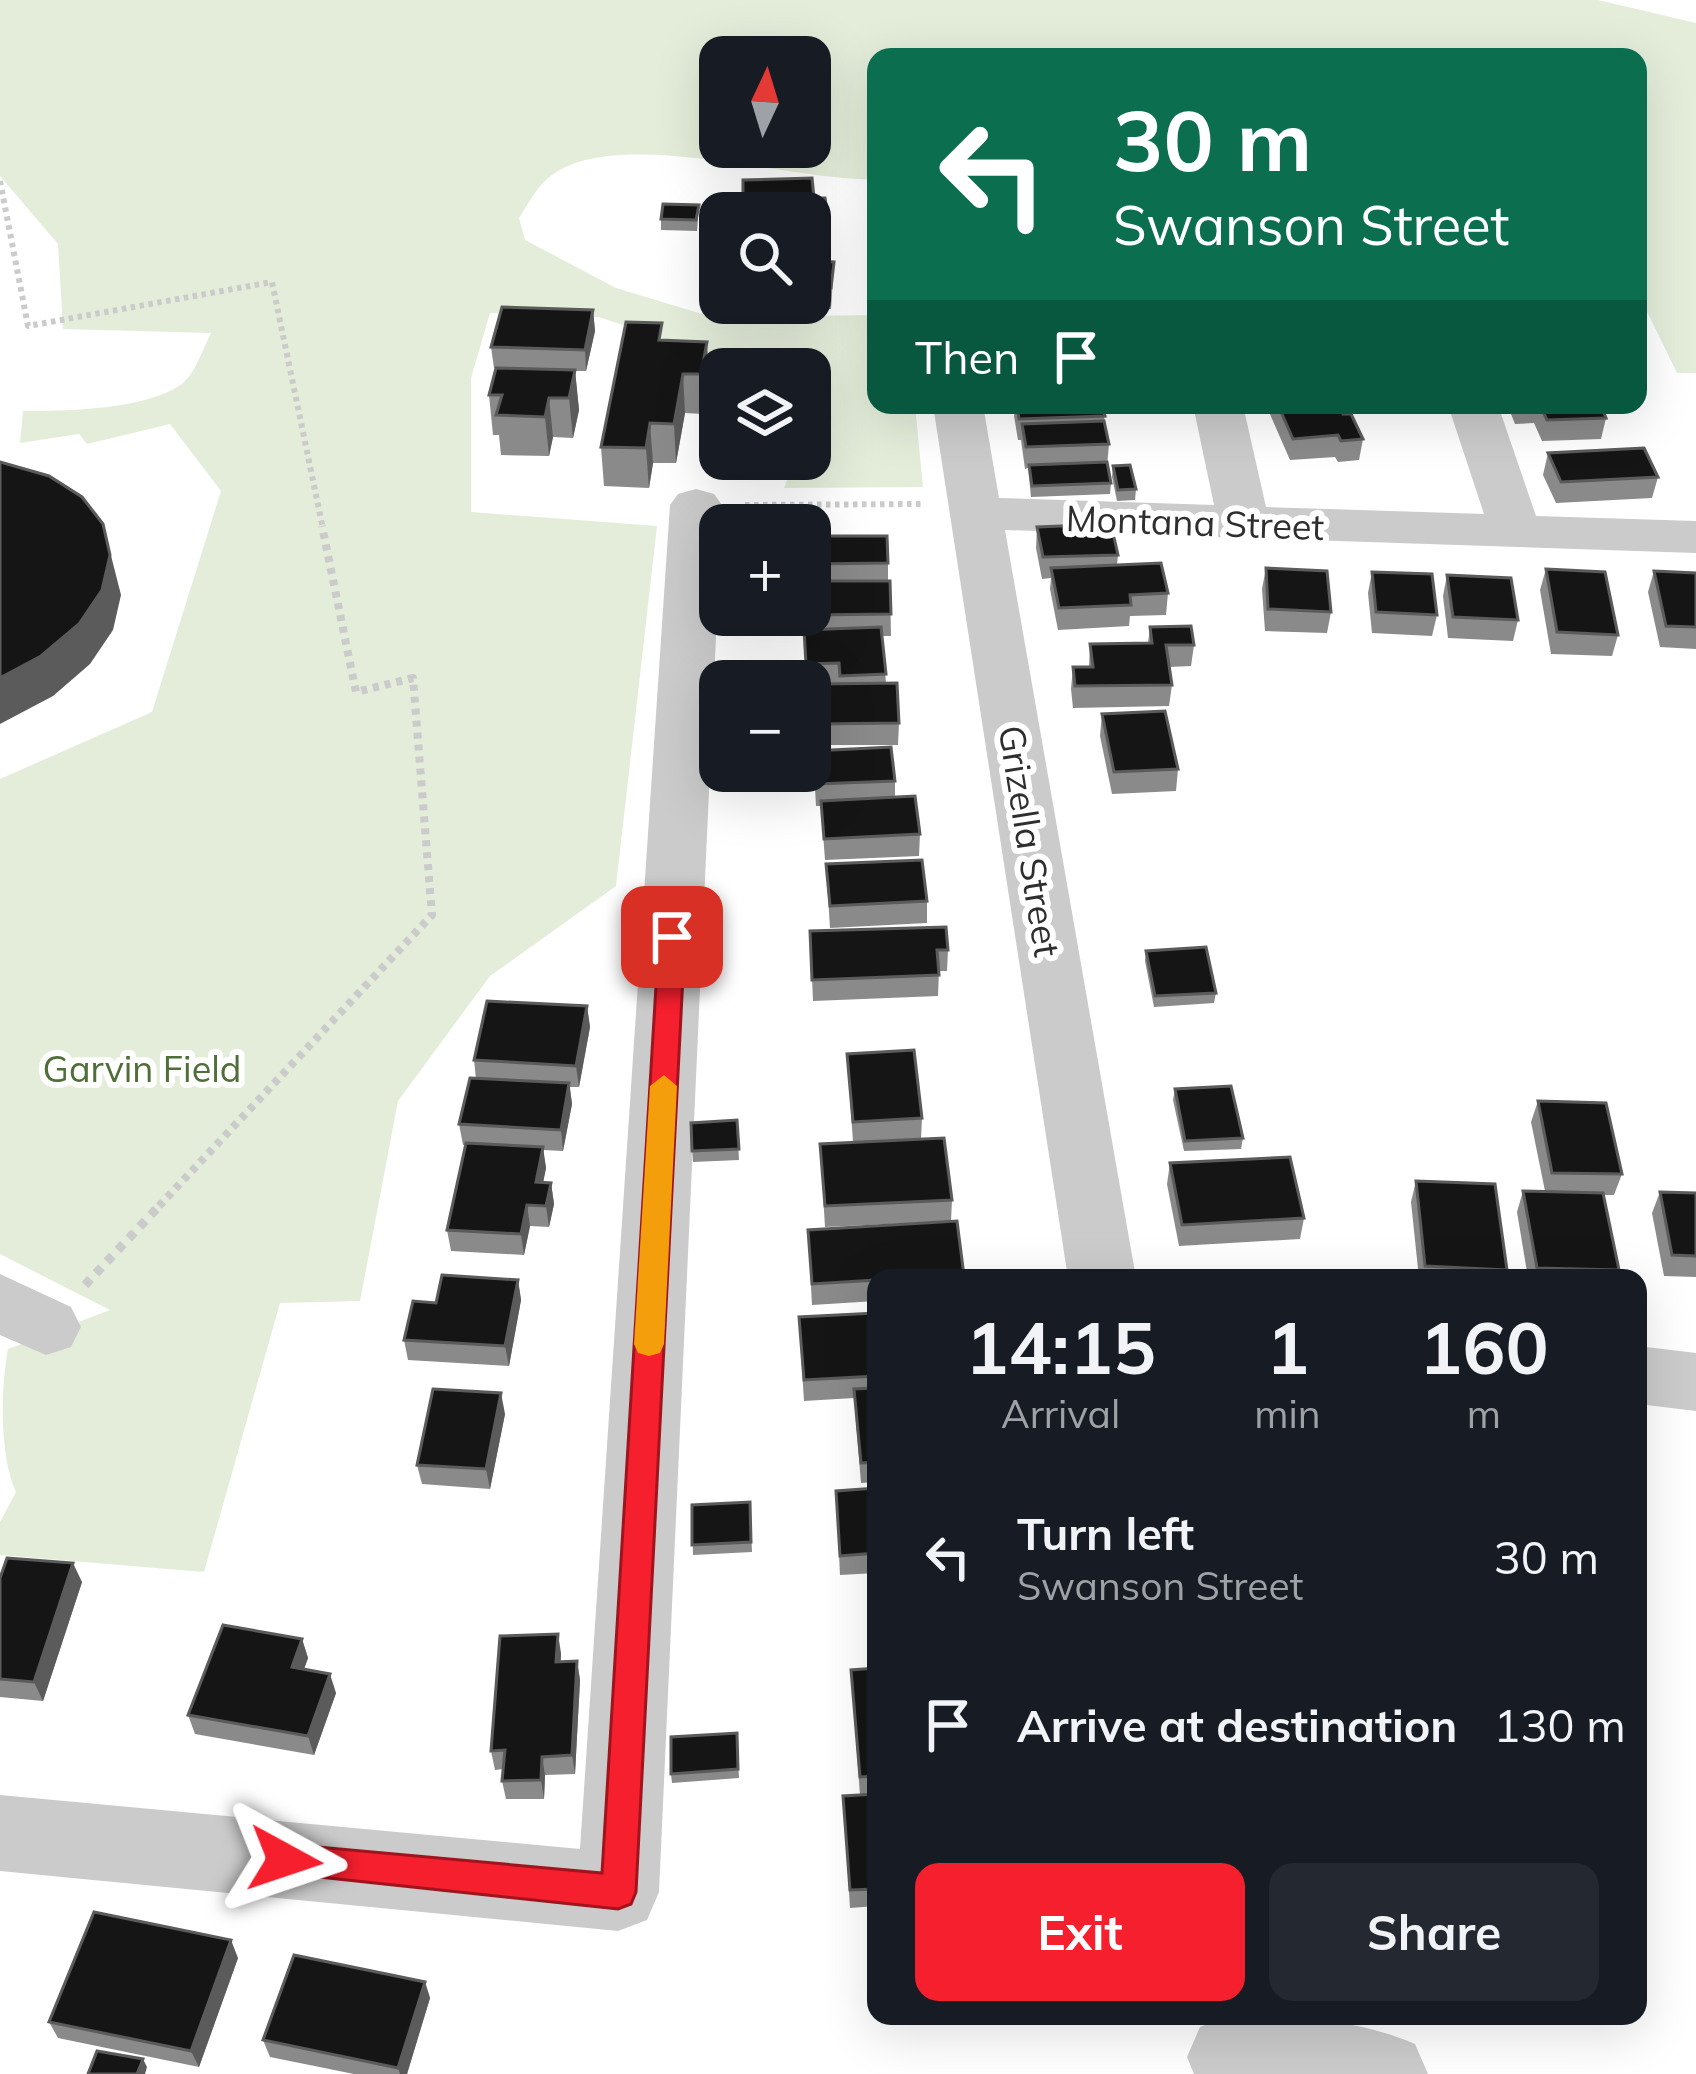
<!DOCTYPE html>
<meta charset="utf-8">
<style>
:root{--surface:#171b24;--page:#242831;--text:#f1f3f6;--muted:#9ea1a6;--accent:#f61f2e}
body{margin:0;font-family:Mulish,sans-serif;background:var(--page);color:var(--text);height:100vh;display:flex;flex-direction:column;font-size:45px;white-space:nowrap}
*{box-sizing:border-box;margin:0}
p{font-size:39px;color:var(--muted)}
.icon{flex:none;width:66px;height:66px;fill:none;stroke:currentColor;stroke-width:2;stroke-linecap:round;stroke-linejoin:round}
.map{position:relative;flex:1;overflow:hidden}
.side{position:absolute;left:867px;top:1269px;width:780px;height:756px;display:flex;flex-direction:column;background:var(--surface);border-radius:24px;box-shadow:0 12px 48px #0002}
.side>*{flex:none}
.guide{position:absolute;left:867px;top:48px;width:780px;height:366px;border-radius:24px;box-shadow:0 12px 48px #0002;background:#0b6e4f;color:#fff;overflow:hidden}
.needle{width:78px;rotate:4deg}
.controls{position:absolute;left:699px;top:36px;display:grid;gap:24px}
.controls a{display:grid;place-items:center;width:132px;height:132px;border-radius:24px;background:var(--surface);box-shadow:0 12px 48px #0002;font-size:60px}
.pin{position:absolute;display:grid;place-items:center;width:102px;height:102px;color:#fff;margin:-51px;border-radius:24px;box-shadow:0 6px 18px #0006}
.me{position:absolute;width:132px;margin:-66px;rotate:95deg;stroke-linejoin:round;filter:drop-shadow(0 0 9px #0008)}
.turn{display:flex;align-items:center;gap:42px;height:252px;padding:0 48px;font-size:54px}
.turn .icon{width:156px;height:156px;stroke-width:2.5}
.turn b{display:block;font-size:84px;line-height:102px}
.then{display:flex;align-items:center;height:114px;padding:0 48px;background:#0003;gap:24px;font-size:45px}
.eta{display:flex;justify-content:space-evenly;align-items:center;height:204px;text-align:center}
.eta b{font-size:72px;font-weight:700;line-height:84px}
.action{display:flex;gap:24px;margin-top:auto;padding:24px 48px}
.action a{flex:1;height:138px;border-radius:24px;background:var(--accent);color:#fff;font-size:48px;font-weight:700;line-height:138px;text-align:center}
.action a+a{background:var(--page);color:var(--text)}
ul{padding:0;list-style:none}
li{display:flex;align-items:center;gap:36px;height:168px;padding:0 48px}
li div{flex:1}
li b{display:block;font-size:45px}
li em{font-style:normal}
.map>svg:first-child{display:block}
.green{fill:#e4edda;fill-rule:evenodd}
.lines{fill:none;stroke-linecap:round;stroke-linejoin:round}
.path-far2{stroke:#cbcbcb;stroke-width:6;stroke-dasharray:4.5 4.5;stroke-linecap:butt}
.path-far1{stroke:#cbcbcb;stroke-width:8;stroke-dasharray:6 6;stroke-linecap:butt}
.path{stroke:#cbcbcb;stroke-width:9;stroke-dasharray:8 8;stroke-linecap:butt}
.minor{fill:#cbcbcb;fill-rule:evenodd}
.wall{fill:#8a8a8a}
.shaded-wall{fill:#5b5b5b}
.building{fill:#151515;stroke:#5b5b5b;stroke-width:3}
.route{fill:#f61f2e;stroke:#a0141e;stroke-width:3}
.slow{fill:#f59e0b}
.labels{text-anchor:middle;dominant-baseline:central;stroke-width:12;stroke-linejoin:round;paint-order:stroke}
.street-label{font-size:36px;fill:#2e2e2e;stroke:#fff}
.park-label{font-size:36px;fill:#506e37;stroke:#fff}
</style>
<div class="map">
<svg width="1696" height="2074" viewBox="0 0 1696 2074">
<rect width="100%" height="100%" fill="#fff"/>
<!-- green -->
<path class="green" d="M 0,0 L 1598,0 L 1696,23 L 1696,373 L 1677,373 L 1638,293 L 1638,57 L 876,57 L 876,179 C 795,183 608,121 546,180 C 535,190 527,206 519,218 L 525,240 L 616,288 L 712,317 L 876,315 L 876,405 L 915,405 L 923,487 L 784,488 L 795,459 L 810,459 L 810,369 L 753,369 L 599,317 L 490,313 L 471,378 L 471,512 L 657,526 L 616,886 L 490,976 L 398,1101 L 360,1301 L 280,1303 L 204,1572 L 0,1555 L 0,1522 L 16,1492 C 0,1457 0,1392 8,1349 L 110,1310 L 0,1254 L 0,779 L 152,712 L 221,491 L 170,424 L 87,444 L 79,434 L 20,443 L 23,411 C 65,411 148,410 183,383 C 195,373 204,347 211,333 L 63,329 L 58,244 L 0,176 ZM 720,57 L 810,57 L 810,147 L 720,147 Z"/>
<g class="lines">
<!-- path-far2 -->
<g class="path-far2">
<path d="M 0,181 L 28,326 L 272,282 L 323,529"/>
<path d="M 745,505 L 922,504"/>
</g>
<!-- path-far1 -->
<path class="path-far1" d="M 159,1206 L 432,915 L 413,678 L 356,692 L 322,526"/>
<!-- path -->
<path class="path" d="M 85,1285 L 162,1203"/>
<!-- minor -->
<g class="minor">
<path d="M 933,405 L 983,405 L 999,498 L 1214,505 L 1193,405 L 1243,405 L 1266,507 L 1484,514 L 1448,405 L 1498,405 L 1536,516 L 1696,521 L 1696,553 L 1005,530 L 1136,1278 L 1068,1278 Z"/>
<path d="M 696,489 L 714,494 L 722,505 L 659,1892 L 647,1920 L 618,1931 L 0,1871 L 0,1795 L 580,1849 L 670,505 L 678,494 Z"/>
<path d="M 0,1274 L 71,1307 L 81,1327 L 71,1347 L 46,1355 L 0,1335 Z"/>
<path d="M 1638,1346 L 1696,1353 L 1696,1411 L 1638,1404 Z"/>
<path d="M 1226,2016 C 1292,2016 1354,2018 1415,2044 L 1428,2074 L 1194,2074 L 1187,2057 L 1200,2027 Z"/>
</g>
</g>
<!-- wall -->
<g class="wall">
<path d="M 743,180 L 814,198 L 825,198 L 826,225 L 810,225 L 810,213 L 743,213 Z"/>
<path d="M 699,205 L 697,231 L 661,230 L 661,219 Z"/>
<path d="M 810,261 L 834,262 L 831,309 L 754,307 L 753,303 L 810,303 Z"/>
<path d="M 593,310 L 595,331 L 586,371 L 575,371 L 579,410 L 573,438 L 553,437 L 549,456 L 501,455 L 499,435 L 493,435 L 489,395 L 496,368 L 494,368 L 491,347 Z"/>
<path d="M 663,340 L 709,381 L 703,414 L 685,413 L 676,463 L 653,463 L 649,488 L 604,486 L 601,447 Z"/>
<path d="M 1015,405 L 1102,405 L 1109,444 L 1107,466 L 1111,483 L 1110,494 L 1031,497 L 1028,468 L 1025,469 L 1021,440 L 1018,440 L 1014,416 Z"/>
<path d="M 1266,405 L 1339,405 L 1343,414 L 1363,439 L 1359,460 L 1338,462 L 1335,457 L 1290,460 Z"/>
<path d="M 1510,405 L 1601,405 L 1606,418 L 1601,439 L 1542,441 L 1534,423 L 1515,424 L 1509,409 Z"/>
<path d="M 1548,453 L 1658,477 L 1652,498 L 1556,503 L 1543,475 Z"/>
<path d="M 1113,466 L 1136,489 L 1135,500 L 1117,501 L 1112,477 Z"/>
<path d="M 1037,527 L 1118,555 L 1117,565 L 1168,593 L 1166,615 L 1130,616 L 1129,626 L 1058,630 L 1050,589 L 1051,578 L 1042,579 L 1036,548 Z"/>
<path d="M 810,536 L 888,563 L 888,581 L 890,581 L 891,636 L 882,636 L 886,683 L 899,723 L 898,745 L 816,745 L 817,686 L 810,686 L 810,681 L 807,681 L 804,630 L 811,630 Z"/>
<rect x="716" y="566" width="4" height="31"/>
<path d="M 1266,568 L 1331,612 L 1327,633 L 1265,631 L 1262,589 Z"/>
<path d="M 1546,569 L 1618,635 L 1612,656 L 1551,654 L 1540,590 Z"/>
<path d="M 1654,571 L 1696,573 L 1696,649 L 1660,647 L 1648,592 Z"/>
<path d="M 1372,572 L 1437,615 L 1432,636 L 1372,633 L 1368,593 Z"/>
<path d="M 1447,575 L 1518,620 L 1513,641 L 1448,638 L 1443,596 Z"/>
<path d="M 1150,627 L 1194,645 L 1191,666 L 1169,667 L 1172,685 L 1169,706 L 1073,708 L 1071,689 L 1073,667 L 1089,667 L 1090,644 L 1148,643 Z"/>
<path d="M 1102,714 L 1178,769 L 1176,791 L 1112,794 L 1100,736 Z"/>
<path d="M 813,751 L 895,781 L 895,797 L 920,834 L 919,856 L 825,860 L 821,806 L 816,806 Z"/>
<path d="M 826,864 L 927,901 L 927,923 L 830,928 Z"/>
<path d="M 810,931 L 948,950 L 947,971 L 939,971 L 938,996 L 813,1001 Z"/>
<path d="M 1146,951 L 1216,993 L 1214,1003 L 1154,1007 L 1145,961 Z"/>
<path d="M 587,1006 L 590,1027 L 579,1087 L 570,1087 L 572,1104 L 563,1151 L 543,1150 L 546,1168 L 543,1182 L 551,1183 L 554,1204 L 549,1227 L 530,1226 L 524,1255 L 451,1251 L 447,1230 L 465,1145 L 463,1145 L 459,1124 L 476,1079 L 474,1060 Z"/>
<path d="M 847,1054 L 922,1118 L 921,1139 L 952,1200 L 951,1221 L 825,1227 L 820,1144 L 853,1142 Z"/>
<path d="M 1175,1089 L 1243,1138 L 1241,1149 L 1184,1151 L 1173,1100 Z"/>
<path d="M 1538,1101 L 1622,1174 L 1614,1195 L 1604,1195 L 1619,1270 L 1616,1278 L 1528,1278 L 1517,1212 L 1523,1191 L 1545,1191 L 1531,1122 Z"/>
<path d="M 737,1120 L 739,1160 L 693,1162 L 691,1123 Z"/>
<path d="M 1170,1163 L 1304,1218 L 1300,1239 L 1179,1246 L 1167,1184 Z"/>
<path d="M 1416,1181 L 1507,1270 L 1504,1278 L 1419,1278 L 1411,1202 Z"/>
<path d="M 1660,1192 L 1696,1193 L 1696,1277 L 1664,1276 L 1652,1213 Z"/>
<path d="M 957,1221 L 964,1278 L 876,1278 L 876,1301 L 812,1305 L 808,1230 Z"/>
<path d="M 518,1280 L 521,1300 L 509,1366 L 408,1360 L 404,1340 L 436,1303 Z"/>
<path d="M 876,1313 L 876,1482 L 861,1483 L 854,1398 L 804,1401 L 800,1338 Z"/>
<path d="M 505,1414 L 490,1489 L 422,1484 L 417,1465 Z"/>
<path d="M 876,1488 L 876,1573 L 840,1575 L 836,1491 Z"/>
<path d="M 750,1502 L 752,1552 L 693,1555 L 692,1505 Z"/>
<path d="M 0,1578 L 82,1582 L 43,1701 L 0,1697 Z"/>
<path d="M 302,1639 L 308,1658 L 304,1669 L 336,1693 L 314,1755 L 195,1734 L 188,1715 Z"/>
<path d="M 561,1653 L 560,1662 L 577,1661 L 580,1680 L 575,1774 L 545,1775 L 544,1799 L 506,1799 L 502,1781 L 503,1769 L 495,1770 L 491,1751 Z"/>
<path d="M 876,1668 L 876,1906 L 850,1908 L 843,1796 L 860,1795 L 851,1670 Z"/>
<path d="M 737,1733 L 739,1778 L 672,1783 L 671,1774 Z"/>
<path d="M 238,1958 L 199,2067 L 58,2038 L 49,2022 Z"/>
<path d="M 425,1982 L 430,1998 L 407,2074 L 354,2074 L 270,2057 L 263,2040 Z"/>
</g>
<!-- shaded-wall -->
<g class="shaded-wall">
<path d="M 593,310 L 595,331 L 586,371 L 585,350 Z"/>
<path d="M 707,342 L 709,381 L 703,414 L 701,374 Z"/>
<path d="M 575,370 L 579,410 L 573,438 L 569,398 Z"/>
<path d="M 683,374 L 685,413 L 676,463 L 674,424 Z"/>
<path d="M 549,398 L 553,437 L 549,456 L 545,417 Z"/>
<path d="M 650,423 L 653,463 L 649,488 L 646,448 Z"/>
<path d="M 103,524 L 121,595 L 113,630 L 90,664 L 53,696 L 0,724 L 0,678 Z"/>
<path d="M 587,1006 L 590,1027 L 579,1087 L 576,1066 Z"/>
<path d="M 569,1083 L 572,1104 L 563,1151 L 561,1130 Z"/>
<path d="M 543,1147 L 546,1168 L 539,1203 L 536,1182 Z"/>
<path d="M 551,1183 L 554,1204 L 549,1227 L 546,1206 Z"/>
<path d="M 527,1205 L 530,1226 L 524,1255 L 521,1234 Z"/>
<path d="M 518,1280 L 521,1300 L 509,1366 L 505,1346 Z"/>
<path d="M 501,1393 L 505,1414 L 490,1489 L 486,1469 Z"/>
<path d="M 73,1563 L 82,1582 L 43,1701 L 34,1682 Z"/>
<path d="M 558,1634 L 561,1653 L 560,1681 L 556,1662 Z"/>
<path d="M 302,1639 L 308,1658 L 298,1686 L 292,1667 Z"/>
<path d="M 577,1661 L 580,1680 L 575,1774 L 572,1755 Z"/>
<path d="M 330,1674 L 336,1693 L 314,1755 L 308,1736 Z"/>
<path d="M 542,1757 L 545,1775 L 544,1799 L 541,1780 Z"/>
<path d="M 231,1940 L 238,1958 L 199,2067 L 191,2051 Z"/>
<path d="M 425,1982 L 430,1998 L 407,2074 L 400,2074 L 398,2068 Z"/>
<path d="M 143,2059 L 147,2067 L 145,2074 L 137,2074 Z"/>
</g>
<!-- building -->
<g class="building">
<path d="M 812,178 L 814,198 L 825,198 L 826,204 L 743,206 L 743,180 Z"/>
<path d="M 663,204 L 699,205 L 696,220 L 661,219 Z"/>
<path d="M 810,261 L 834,262 L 831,288 L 810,287 Z"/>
<path d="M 502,307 L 593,310 L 585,350 L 491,347 Z"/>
<path d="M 626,322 L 662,323 L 659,340 L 707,342 L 701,374 L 683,374 L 674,424 L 650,423 L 646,448 L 601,447 Z"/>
<path d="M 496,368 L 575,370 L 569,398 L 549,398 L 545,417 L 496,415 L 502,395 L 489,395 Z"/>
<path d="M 1017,405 L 1102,405 L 1105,416 L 1019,419 Z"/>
<path d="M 1278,405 L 1339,405 L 1343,414 L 1351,414 L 1363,439 L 1341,441 L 1338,435 L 1293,439 Z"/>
<path d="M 1540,405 L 1601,405 L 1606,418 L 1547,420 Z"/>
<path d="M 1104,421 L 1109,444 L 1026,447 L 1022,424 Z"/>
<path d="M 1644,448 L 1658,477 L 1561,482 L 1548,453 Z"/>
<path d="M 0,462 L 49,476 L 82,497 L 103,524 L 110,555 L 102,590 L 79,624 L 41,656 L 0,678 Z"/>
<path d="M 1107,462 L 1111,483 L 1032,486 L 1029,465 Z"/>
<path d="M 1130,465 L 1136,489 L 1118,490 L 1113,466 Z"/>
<path d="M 719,520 L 751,520 L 751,525 L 720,525 L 720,536 L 718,536 Z"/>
<path d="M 1111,524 L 1118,555 L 1043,557 L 1037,527 Z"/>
<path d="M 810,536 L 887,536 L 888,563 L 810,564 Z"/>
<path d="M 1161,563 L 1168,593 L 1130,595 L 1131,605 L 1059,608 L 1051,568 Z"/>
<path d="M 716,566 L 720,566 L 720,586 L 715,586 Z"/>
<path d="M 1266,568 L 1327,571 L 1331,612 L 1268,609 Z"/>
<path d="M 1546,569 L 1605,572 L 1618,635 L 1557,632 Z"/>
<path d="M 1654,571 L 1696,573 L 1696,627 L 1666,626 Z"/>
<path d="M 1372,572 L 1432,574 L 1437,615 L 1376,612 Z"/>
<path d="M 1447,575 L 1511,578 L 1518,620 L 1453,617 Z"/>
<path d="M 811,581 L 890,581 L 891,614 L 811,615 Z"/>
<path d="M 1191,626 L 1194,645 L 1166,645 L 1172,685 L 1075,686 L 1073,667 L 1093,667 L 1090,644 L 1152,643 L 1150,627 Z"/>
<path d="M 881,627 L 886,674 L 840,676 L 839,663 L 806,664 L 804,630 Z"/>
<path d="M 897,683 L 899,723 L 816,724 L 817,684 Z"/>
<path d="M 1165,711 L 1178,769 L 1114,772 L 1102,714 Z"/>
<path d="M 891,747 L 895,781 L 816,784 L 813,751 Z"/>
<path d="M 915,796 L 920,834 L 824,839 L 821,801 Z"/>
<path d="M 922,860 L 927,901 L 830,906 L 826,864 Z"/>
<path d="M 946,927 L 948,950 L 937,950 L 939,975 L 812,980 L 810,931 Z"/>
<path d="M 1206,947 L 1216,993 L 1155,996 L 1146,951 Z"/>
<path d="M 487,1001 L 587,1006 L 576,1066 L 474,1060 Z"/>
<path d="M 914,1050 L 922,1118 L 853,1122 L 847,1054 Z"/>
<path d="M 470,1078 L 569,1083 L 561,1130 L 459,1124 Z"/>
<path d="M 1231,1086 L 1243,1138 L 1185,1141 L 1175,1089 Z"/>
<path d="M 1538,1101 L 1606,1103 L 1622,1174 L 1552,1173 Z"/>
<path d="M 737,1120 L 739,1149 L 692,1151 L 691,1123 Z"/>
<path d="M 944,1138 L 952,1200 L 825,1206 L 820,1144 Z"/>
<path d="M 466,1143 L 543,1147 L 536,1182 L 551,1183 L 546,1206 L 527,1205 L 521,1234 L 447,1230 Z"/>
<path d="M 1290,1157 L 1304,1218 L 1182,1225 L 1170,1163 Z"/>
<path d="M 1416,1181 L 1495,1184 L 1507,1270 L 1425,1266 Z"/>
<path d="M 1523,1191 L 1603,1193 L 1619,1270 L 1537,1268 Z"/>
<path d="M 1660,1192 L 1696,1193 L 1696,1256 L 1672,1255 Z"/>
<path d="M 957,1221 L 964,1276 L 876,1278 L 876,1280 L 812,1284 L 808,1230 Z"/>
<path d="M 442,1275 L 518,1280 L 505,1346 L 404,1340 L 413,1301 L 436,1303 Z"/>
<path d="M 876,1313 L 876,1376 L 804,1380 L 799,1317 Z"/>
<path d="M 876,1388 L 876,1462 L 861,1463 L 854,1389 Z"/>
<path d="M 433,1389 L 501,1393 L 486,1469 L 417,1465 Z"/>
<path d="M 876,1488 L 876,1553 L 840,1556 L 836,1491 Z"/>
<path d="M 750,1502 L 751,1542 L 692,1545 L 692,1505 Z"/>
<path d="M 7,1558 L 73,1563 L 34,1682 L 0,1679 L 0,1578 Z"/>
<path d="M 223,1625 L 302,1639 L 292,1667 L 330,1674 L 308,1736 L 188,1715 Z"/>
<path d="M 558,1634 L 556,1662 L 577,1661 L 572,1755 L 542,1757 L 541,1780 L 502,1781 L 505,1750 L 491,1751 L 500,1636 Z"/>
<path d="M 876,1668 L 876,1776 L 860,1777 L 851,1670 Z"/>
<path d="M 737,1733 L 738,1769 L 671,1774 L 671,1737 Z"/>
<path d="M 876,1794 L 876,1889 L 850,1890 L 843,1796 Z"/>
<path d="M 94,1912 L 231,1940 L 191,2051 L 49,2022 Z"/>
<path d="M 294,1955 L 425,1982 L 398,2068 L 263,2040 Z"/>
<path d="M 97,2051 L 143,2059 L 137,2074 L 88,2074 Z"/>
</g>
<!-- route -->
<path class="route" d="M 672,927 L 685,937 L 636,1892 L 631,1904 L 618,1909 L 273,1872 L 268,1860 L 273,1848 L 285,1844 L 602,1873 L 659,937 Z"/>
<!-- slow -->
<path class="slow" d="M 664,1075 L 677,1086 L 664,1344 L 660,1353 L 649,1356 L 638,1353 L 634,1344 L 650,1086 Z"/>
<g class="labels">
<!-- street labels -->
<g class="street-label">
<text transform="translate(1195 522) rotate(2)">Montana Street</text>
<text transform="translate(1030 841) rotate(81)">Grizella Street</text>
</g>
<!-- park labels -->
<g class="park-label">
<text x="142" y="1068">Garvin Field</text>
</g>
</g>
</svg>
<div class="controls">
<a><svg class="needle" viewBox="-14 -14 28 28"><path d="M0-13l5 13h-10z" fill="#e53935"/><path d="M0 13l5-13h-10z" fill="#9ea1a6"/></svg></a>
<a><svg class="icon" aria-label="search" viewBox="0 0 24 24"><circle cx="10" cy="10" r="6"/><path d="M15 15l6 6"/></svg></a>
<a><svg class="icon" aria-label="layers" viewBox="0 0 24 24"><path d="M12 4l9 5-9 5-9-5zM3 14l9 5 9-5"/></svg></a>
<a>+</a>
<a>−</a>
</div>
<div class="pin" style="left:672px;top:937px;background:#d93025"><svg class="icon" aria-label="arrive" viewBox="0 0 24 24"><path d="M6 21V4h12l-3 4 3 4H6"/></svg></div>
<svg class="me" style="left:285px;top:1860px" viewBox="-20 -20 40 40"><path d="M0-17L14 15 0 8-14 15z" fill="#f61f2e" stroke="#fff" stroke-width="4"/></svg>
<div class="guide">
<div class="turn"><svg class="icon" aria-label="left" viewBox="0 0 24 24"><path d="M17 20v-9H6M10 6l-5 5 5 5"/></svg><div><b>30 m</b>Swanson Street</div></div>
<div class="then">Then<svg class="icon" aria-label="arrive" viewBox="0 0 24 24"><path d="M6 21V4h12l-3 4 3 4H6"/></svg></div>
</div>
<section class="side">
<div class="eta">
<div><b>14:15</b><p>Arrival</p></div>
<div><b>1</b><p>min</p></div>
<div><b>160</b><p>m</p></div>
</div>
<ul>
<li><svg class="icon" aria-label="left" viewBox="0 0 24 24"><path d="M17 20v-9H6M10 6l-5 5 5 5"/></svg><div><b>Turn left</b><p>Swanson Street</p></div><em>30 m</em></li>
<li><svg class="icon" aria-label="arrive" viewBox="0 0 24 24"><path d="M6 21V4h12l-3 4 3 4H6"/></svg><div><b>Arrive at destination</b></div><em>130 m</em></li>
</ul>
<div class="action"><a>Exit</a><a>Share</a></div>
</section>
</div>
